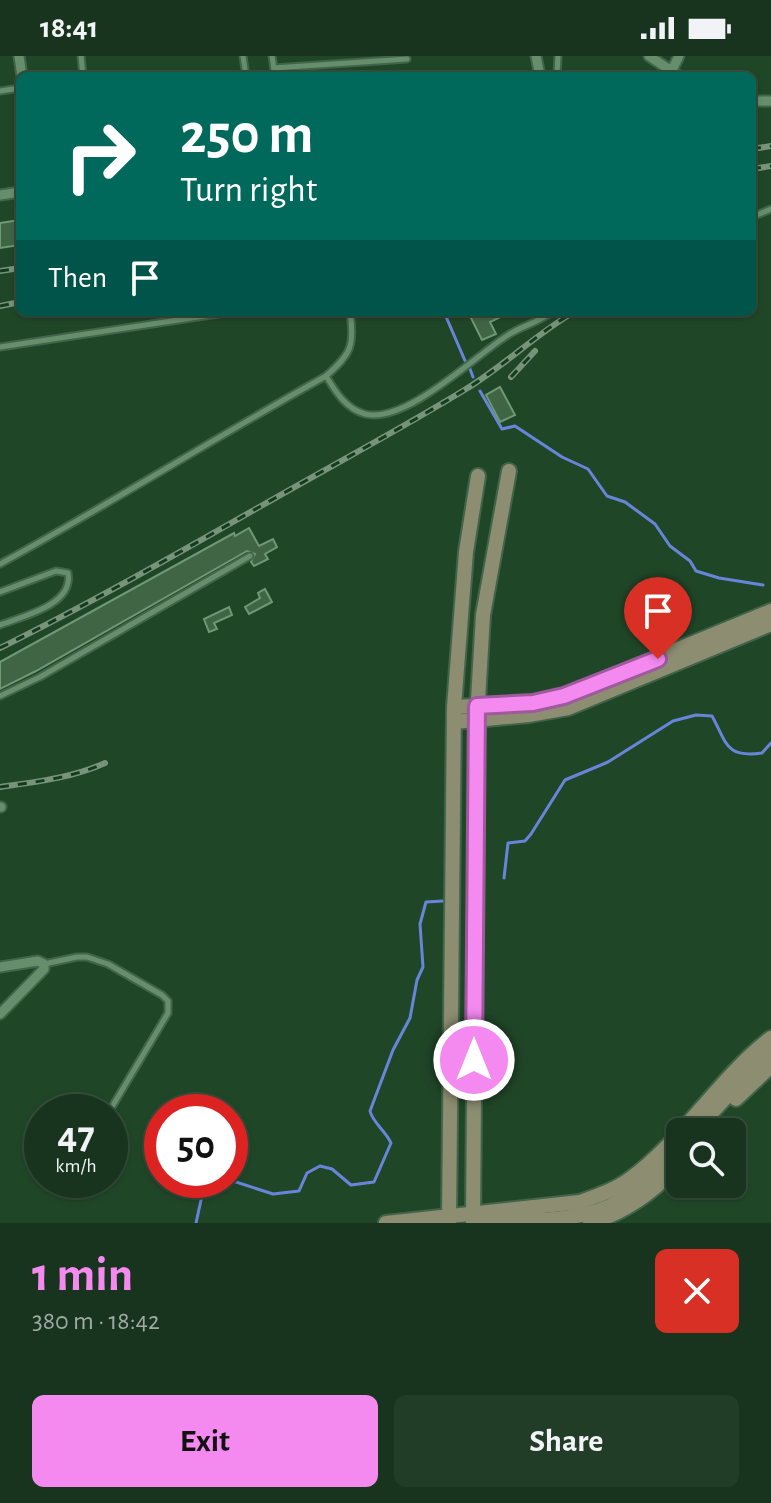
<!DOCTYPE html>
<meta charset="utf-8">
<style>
:root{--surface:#18341e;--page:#213c27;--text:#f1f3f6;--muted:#9faaa4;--line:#364f3c;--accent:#f489f0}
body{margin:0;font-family:"Alegreya Sans",sans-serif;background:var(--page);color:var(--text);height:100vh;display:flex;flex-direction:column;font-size:30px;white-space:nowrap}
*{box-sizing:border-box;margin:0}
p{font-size:26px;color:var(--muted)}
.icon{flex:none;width:44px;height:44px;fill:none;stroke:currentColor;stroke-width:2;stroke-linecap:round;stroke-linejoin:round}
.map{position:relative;height:1167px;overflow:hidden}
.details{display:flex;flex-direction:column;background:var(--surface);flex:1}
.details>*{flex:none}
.hud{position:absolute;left:16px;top:16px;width:740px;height:244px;border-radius:12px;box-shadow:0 2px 6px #0004,0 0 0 2px var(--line);background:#00695c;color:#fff;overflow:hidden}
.buttons{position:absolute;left:666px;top:1062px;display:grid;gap:16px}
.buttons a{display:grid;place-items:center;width:80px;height:80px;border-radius:12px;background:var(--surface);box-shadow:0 2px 6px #0004,0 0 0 2px var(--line);font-size:40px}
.speed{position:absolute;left:24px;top:1038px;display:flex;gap:16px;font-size:40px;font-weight:700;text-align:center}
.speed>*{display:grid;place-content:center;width:104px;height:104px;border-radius:50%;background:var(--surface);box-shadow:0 2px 6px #0004,0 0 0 2px var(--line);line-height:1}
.speed small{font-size:20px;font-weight:400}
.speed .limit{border:12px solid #d22;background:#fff;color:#111}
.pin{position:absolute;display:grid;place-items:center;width:68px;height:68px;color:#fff;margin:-82px -34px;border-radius:50% 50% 50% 0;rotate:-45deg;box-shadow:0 0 8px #0007}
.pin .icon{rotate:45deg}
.me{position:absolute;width:88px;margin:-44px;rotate:0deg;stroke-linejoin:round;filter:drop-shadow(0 0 6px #0008)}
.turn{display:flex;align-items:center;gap:28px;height:168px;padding:0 32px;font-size:36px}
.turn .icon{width:104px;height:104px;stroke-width:2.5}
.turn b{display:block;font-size:56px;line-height:68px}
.then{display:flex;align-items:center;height:76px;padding:0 32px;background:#0003;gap:16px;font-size:30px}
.round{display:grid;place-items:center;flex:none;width:84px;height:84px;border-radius:12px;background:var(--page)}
.overview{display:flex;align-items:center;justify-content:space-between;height:136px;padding:0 32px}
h1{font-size:48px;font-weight:700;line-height:60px;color:var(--accent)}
.button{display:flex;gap:16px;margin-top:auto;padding:16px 32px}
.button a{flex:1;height:92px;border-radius:12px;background:var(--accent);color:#111;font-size:32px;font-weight:700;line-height:92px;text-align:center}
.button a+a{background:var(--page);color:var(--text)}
.status{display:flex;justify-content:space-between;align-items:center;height:56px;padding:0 40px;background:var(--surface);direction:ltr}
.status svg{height:22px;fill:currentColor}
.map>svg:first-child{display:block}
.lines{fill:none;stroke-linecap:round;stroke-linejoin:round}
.stream{stroke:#6985da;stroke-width:3}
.building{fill:#3f6545;stroke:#6f9875;stroke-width:2}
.lane-casing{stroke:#42644a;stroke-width:9}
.street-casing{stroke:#42644a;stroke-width:13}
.secondary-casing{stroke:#42644a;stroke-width:18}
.lane{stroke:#668e6c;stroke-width:5}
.street{stroke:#668e6c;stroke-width:9}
.secondary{stroke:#8d8d71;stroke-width:14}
.rail-casing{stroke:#77947b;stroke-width:6}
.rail{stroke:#153b1e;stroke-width:3;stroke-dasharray:9;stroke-linecap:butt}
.route-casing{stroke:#9f599c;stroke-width:20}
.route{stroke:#f489f0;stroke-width:14}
</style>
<div class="status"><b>18:41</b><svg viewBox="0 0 49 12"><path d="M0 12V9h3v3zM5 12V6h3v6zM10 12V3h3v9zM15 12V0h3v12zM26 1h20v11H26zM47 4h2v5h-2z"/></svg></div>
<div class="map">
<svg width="771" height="1167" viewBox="0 0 771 1167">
<rect width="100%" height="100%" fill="#204628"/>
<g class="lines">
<!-- stream -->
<g class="stream">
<path d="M 444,256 L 466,307"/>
<path d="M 470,313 L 473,321"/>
<path d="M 480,335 L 502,373 L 515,370 L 562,401 L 588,413 L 607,440 L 625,446 L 655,468 L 670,490 L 690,505 L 696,515 L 719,522 L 763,529"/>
<path d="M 504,822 L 508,787 L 525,785 L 531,778 L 565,724 L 608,706 L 673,665 L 696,659 L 712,660 C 727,687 725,702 762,697 L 771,687"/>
<path d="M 230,1124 L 273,1138 L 299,1135 L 307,1117 L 320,1110 L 332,1113 L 351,1129 L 374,1126 L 391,1087 C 385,1074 373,1067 370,1055 L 393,994 L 410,962 L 417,924 L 423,911 L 420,868 L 426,846 L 443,845"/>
<path d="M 196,1167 L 203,1135 L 218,1124"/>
</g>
</g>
<!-- building -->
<g class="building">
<path d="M 20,164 L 20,189 L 0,192 L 0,167 Z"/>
<path d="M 468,256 L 511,256 L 490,266 L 496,278 L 482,284 Z"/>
<path d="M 500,331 L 515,359 L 500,366 L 486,339 Z"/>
<path d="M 249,472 L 259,490 L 273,483 L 277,491 L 265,498 L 268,503 L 254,510 L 251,506 L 255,498 L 247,495 L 36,615 L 0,633 L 0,606 L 234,477 L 235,480 Z"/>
<path d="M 265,533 L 272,546 L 249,558 L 245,551 L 260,542 L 258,537 Z"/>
<path d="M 229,551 L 232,559 L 214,567 L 217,573 L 209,576 L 204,563 Z"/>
</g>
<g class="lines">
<defs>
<g id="lane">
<path d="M 81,0 L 83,20"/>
<path d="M 243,0 L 246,20"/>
<path d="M 272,0 L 275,20"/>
<path d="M 274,12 L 407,3"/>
<path d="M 557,20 L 558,0"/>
<path d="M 0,35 L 20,32"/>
<path d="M 752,161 L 771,153"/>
<path d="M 0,291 L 231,256"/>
<path d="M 326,320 C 335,335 346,353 365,358 C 406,368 475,300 508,279 C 522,270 539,266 552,256"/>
<path d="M 0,508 C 110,448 216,381 326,320 C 351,298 355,290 350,256"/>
<path d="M 0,536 L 56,515 L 68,517 C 74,549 23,560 0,569"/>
<path d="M 0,640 L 40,621 L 250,500"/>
<path d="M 44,908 L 77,901 L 87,901 L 108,908 L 162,939 L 168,945 L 168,957 L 109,1056"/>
</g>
<g id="street">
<path d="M 19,0 L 22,20"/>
<path d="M 536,0 L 540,20"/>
<path d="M 649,0 L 679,20"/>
<path d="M 672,14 L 679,0"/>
<path d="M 752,45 L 771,45"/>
<path d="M 0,139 L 20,136"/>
<path d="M 0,751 L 1,751"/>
<path d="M 0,911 L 38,905 L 44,908 L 44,913 L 0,958"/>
</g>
<g id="secondary">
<path d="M 454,651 L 533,647 L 564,640 L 771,555"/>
<path d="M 454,666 L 529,659 L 568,652 L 771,568"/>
<path d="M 736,1043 L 771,1010"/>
<path d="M 694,1076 L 751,1014 L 771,998"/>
<path d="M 386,1167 L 580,1146 C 597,1140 615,1134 630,1123 C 684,1083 718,1023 771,982"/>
<path d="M 449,1167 L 454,651 L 466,496 L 478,420"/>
<path d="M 473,1167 L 477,661 L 483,559 L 509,415"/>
<path d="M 485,1167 C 522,1164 574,1166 608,1151 C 635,1138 661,1114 680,1092"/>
<path d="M 590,1167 C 627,1156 655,1135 680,1107"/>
</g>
</defs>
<!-- lane casing -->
<use href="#lane" class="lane-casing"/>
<!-- street casing -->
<use href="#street" class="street-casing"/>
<!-- secondary casing -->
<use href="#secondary" class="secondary-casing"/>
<!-- lane -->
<use href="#lane" class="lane"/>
<!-- street -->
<use href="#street" class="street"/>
<!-- secondary -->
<use href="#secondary" class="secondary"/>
<defs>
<g id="rail">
<path d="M 752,93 L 771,90"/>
<path d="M 752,113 L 771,110"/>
<path d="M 0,215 L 20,212"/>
<path d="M 0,250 L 20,246"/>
<path d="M 511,321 L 535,295"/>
<path d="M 0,592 C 89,548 175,499 261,450 C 329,411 399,374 466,333 C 504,310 536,278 574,256"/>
<path d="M 0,731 C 35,726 72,722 105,707"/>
</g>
</defs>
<!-- rail casing -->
<use href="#rail" class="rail-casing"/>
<!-- rail -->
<use href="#rail" class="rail"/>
</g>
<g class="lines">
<defs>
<path id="route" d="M 474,1004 L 477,650 L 533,647 L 564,640 L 658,603"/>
</defs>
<!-- route casing -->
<use href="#route" class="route-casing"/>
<!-- route -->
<use href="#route" class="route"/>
</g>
</svg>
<div class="buttons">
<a><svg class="icon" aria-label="search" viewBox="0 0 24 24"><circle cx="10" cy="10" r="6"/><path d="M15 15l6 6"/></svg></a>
</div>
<div class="speed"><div>47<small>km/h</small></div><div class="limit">50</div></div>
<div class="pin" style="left:658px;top:603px;background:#d93025"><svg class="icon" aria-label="arrive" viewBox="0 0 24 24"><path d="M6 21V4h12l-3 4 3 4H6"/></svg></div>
<svg class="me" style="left:474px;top:1004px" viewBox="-20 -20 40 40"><circle r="17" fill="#f489f0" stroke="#fff" stroke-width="3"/><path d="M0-11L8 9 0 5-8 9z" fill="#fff"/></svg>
<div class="hud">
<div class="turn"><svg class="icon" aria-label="right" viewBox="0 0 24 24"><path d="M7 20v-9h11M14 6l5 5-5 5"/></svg><div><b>250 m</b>Turn right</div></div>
<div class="then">Then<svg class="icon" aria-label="arrive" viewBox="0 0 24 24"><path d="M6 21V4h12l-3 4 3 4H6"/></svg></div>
</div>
</div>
<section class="details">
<div class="overview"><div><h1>1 min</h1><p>380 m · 18:42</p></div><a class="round" style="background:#d93025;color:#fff"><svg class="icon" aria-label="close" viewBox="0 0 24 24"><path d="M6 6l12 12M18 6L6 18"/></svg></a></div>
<div class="button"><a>Exit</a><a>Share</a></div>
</section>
